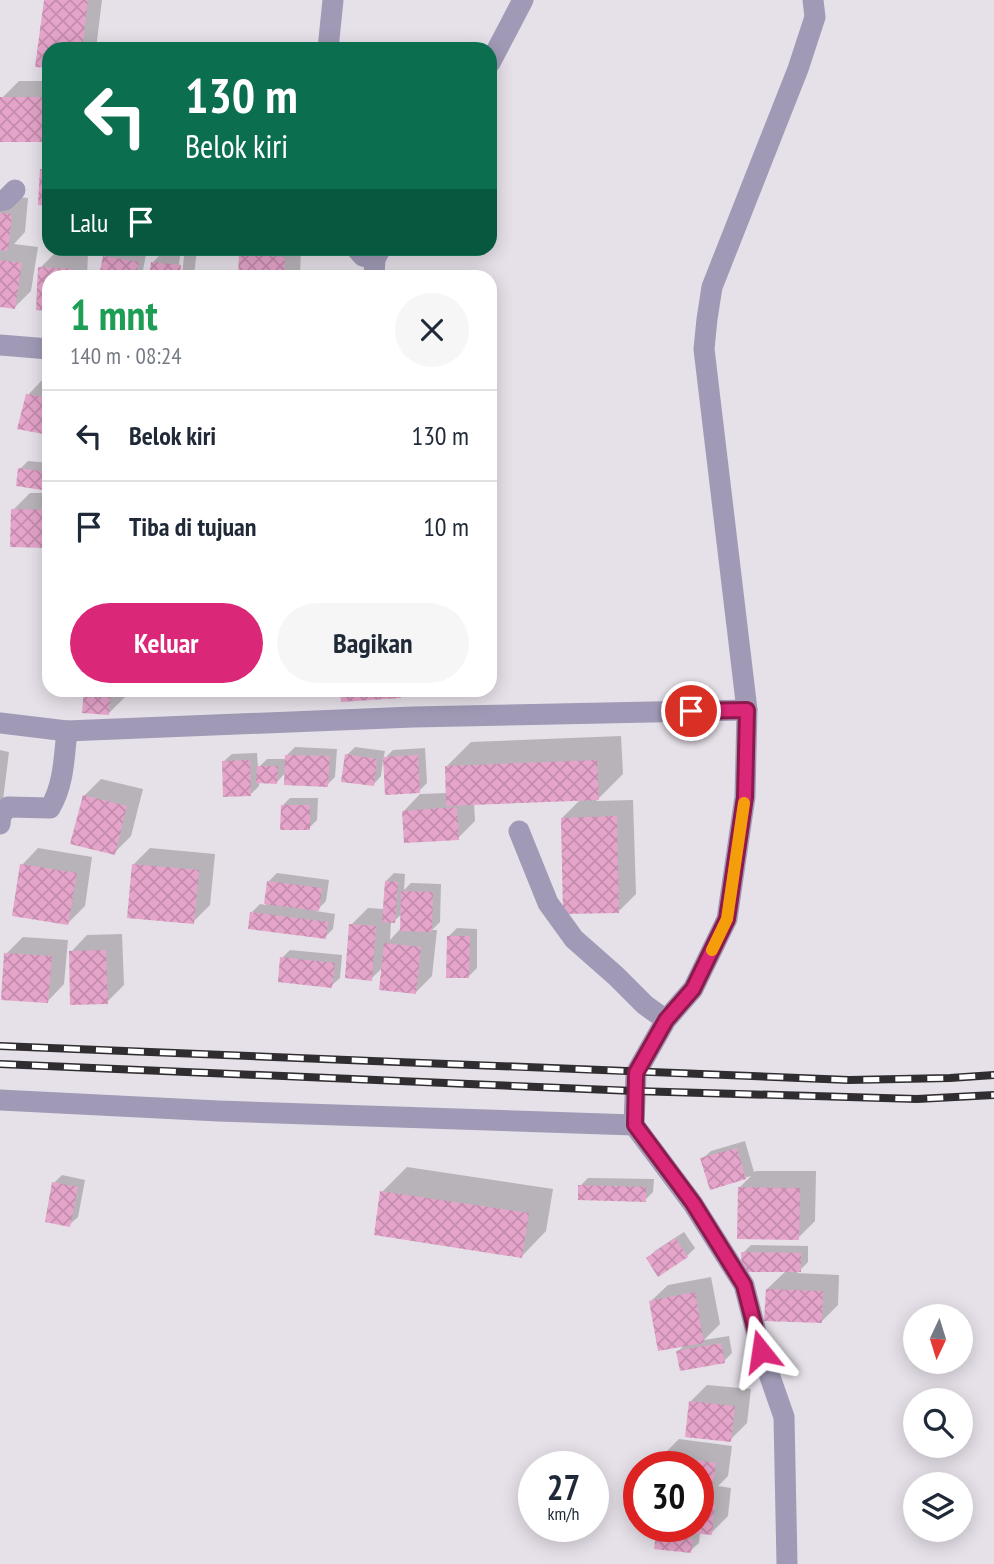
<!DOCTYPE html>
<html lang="id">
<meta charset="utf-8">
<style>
:root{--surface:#fff;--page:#f6f6f7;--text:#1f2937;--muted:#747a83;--line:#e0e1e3;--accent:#db2777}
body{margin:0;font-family:"PT Sans Narrow",sans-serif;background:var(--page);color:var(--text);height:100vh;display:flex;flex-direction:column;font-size:26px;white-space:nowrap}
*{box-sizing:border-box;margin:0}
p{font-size:23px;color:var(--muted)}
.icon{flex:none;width:38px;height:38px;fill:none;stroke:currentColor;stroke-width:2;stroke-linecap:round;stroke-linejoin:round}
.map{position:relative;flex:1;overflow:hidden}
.sheet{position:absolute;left:42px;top:270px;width:455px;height:427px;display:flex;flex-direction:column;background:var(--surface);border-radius:21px;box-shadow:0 4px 18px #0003}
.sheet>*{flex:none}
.banner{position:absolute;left:42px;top:42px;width:455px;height:214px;border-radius:21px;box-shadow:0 4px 18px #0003;background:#0b6e4f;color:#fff;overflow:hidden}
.needle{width:46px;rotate:184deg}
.tools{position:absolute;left:903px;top:1304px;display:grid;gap:14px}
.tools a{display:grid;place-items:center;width:70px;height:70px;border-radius:50%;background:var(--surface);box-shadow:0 4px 18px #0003;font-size:35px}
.speed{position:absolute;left:518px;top:1451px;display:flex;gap:14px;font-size:35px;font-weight:700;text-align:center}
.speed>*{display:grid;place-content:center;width:91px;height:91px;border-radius:50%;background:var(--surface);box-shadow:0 4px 18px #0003;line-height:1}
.speed small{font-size:18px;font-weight:400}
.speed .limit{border:10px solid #d22;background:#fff;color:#111}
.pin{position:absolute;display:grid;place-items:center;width:60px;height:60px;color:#fff;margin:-30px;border:4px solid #fff;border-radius:50%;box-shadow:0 2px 7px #0007}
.me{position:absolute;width:77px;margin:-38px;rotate:345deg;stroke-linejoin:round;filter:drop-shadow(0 0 5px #0008)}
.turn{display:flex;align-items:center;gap:24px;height:147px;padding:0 28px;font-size:32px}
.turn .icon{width:91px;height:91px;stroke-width:2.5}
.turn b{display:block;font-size:49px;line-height:60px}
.then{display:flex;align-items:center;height:66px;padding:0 28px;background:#0003;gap:14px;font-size:26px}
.round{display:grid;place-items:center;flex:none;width:74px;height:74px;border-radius:37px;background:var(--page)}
.headline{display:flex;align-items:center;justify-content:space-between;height:119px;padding:0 28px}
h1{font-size:42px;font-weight:600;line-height:52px;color:#1e9e55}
.cta{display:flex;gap:14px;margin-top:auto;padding:14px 28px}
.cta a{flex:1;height:80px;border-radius:42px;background:var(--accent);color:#fff;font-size:28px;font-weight:600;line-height:80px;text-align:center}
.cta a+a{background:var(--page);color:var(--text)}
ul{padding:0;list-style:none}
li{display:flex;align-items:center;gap:21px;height:91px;padding:0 28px;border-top:2px solid var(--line)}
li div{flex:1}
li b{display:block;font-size:26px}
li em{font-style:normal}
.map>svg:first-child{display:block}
.shadow{fill:#0003;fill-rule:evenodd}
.building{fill:url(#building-cross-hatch)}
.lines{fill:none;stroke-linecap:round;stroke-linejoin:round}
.minor{stroke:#a09ab6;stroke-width:21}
.rail-casing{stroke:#302d31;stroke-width:8}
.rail{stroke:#fff;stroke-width:5;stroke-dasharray:16;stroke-linecap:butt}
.route-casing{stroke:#8e194d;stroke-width:18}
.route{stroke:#db2777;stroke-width:12}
.slow{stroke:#f59e0b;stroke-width:12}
</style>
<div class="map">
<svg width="994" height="1564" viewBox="0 0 994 1564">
<defs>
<pattern id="building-cross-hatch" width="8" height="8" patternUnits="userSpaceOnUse" patternTransform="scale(1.75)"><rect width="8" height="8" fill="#e5a4ca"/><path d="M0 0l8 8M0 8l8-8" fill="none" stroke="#c48cad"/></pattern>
</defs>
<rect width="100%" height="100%" fill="#e6e0e8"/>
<!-- shadow -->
<g class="shadow">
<path d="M 45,0 L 102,0 L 96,49 L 49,49 L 49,67 Z"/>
<path d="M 19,81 L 49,81 L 49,140 L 2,98 Z"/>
<path d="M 0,195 L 28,198 L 25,232 L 14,244 L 38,247 L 31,291 L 14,308 L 0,306 Z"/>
<path d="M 167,248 L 197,249 L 194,276 L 182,276 L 184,256 L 180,256 L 178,276 L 151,276 L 153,262 Z"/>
<path d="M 247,248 L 301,248 L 300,276 L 240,276 L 241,255 Z"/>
<path d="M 113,249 L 146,254 L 142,276 L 101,276 L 105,257 Z"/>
<path d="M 57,251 L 88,253 L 87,276 L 49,276 L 49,309 L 40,268 Z"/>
<path d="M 44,378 L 49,379 L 49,434 L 28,395 Z"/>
<path d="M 28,461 L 49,463 L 49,489 L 20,469 Z"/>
<path d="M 30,493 L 49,493 L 49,546 L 13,510 Z"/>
<path d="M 86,690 L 126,690 L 125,697 L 108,714 L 84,711 Z"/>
<path d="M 342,690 L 407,690 L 400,696 L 343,701 Z"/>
<path d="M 621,736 L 623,774 L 596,801 L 633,800 L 636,894 L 619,911 L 562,818 L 581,799 L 474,803 L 475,821 L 458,838 L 404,811 L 420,794 L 448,793 L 446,767 L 471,742 Z"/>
<path d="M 295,747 L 337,749 L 335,777 L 327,785 L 286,772 L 277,782 L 259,782 L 259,786 L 251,794 L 223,762 L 232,754 L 257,753 L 258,768 L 267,759 L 287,759 L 287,755 Z"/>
<path d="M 355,747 L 385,751 L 383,760 L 393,750 L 425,748 L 427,783 L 419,791 L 383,760 L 381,776 L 373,785 L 347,755 Z"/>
<path d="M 0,750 L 9,752 L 3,800 L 0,802 Z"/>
<path d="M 101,779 L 143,789 L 131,836 L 114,853 L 84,796 Z"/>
<path d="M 290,798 L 318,798 L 317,820 L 309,828 L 282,806 Z"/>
<path d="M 38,848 L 92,857 L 85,906 L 68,923 L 22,865 Z"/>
<path d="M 150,848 L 215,854 L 210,905 L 193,922 L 133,865 Z"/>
<path d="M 277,873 L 329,880 L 326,901 L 316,911 L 335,914 L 333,929 L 325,937 L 252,912 L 260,904 L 266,905 L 269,881 Z"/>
<path d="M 394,873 L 405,874 L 404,890 L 411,883 L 441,884 L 440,922 L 432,930 L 437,930 L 432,976 L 415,993 L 384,966 L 371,979 L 351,925 L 368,908 L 384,909 L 386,881 ZM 403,913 L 402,927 L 390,940 L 391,921 L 394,921 Z"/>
<path d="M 457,928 L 477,929 L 477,968 L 469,976 L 448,937 Z"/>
<path d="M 122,934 L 124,985 L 107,1002 L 71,952 L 87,935 Z"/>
<path d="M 23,937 L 68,940 L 64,984 L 48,1001 L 6,954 Z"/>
<path d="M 290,950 L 342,955 L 340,978 L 331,986 L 282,958 Z"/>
<path d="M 745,1141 L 754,1172 L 756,1171 L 816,1171 L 815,1221 L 798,1238 L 739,1188 L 751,1176 L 711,1187 L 702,1159 L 711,1151 Z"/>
<path d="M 407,1167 L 553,1189 L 546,1231 L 522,1256 L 382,1192 Z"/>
<path d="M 62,1175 L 85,1180 L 78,1217 L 69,1225 L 54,1183 Z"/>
<path d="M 588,1178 L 654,1179 L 653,1192 L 645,1200 L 580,1186 Z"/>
<path d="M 684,1232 L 695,1248 L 687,1256 L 659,1275 L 648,1258 L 656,1250 Z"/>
<path d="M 751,1245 L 808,1246 L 808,1262 L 797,1273 L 839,1275 L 838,1305 L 821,1322 L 767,1289 L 786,1271 L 743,1253 Z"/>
<path d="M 711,1277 L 720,1324 L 704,1340 L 729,1336 L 732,1353 L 724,1361 L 678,1351 L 685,1345 L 651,1301 L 668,1285 Z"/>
<path d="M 707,1385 L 751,1389 L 747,1423 L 730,1440 L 690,1402 Z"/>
<path d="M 679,1439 L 732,1446 L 728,1476 L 718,1486 L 731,1488 L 728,1516 L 711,1533 L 700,1532 L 699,1543 L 690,1551 L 658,1535 L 665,1528 L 650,1526 L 698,1526 L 698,1466 L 661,1466 L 662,1456 Z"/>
</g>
<!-- building -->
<g class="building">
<path d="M 44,0 L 88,0 L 82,49 L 49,49 L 49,68 L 35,67 Z"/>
<rect x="0" y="97" width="49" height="45"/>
<path d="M 40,169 L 49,170 L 49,206 L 38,205 Z"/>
<path d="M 0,213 L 12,214 L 8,251 L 0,250 Z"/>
<path d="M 239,254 L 285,257 L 284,276 L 238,276 Z"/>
<path d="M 103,256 L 139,262 L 136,276 L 99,276 Z"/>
<path d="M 0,260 L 22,263 L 15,309 L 0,307 Z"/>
<path d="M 151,262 L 181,265 L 180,276 L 149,276 Z"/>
<path d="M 38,267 L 72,269 L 72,276 L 49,276 L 49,311 L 36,310 Z"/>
<path d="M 26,394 L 49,398 L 49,435 L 17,429 Z"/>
<path d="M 18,468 L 49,472 L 49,491 L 16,486 Z"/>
<path d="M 11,509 L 49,510 L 49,548 L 10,547 Z"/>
<path d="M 84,690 L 111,690 L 109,715 L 82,713 Z"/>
<path d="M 340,690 L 400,690 L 401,698 L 341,702 Z"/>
<path d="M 345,754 L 377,759 L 374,786 L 341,782 Z"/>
<path d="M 285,755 L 330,756 L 328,787 L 284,785 Z"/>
<path d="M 418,755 L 420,793 L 385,795 L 383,757 Z"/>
<path d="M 250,760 L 251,796 L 223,797 L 222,761 Z"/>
<path d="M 597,760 L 599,800 L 446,806 L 445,766 Z"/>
<path d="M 257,766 L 278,766 L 277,784 L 256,783 Z"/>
<path d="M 83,795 L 127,806 L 115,855 L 70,844 Z"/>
<path d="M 281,805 L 310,805 L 310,830 L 280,830 Z"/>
<path d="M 457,807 L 459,840 L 404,843 L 402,811 Z"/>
<path d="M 617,816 L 619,913 L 563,914 L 561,818 Z"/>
<path d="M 20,864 L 77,873 L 68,925 L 12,916 Z"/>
<path d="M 132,864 L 199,870 L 194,924 L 127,918 Z"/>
<path d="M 267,881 L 322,888 L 319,911 L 264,904 Z"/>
<path d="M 385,881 L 398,882 L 395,923 L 382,922 Z"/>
<path d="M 401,891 L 433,892 L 432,932 L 400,931 Z"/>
<path d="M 250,912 L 328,922 L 326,939 L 248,929 Z"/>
<path d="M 349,924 L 376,926 L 372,981 L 345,978 Z"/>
<path d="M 447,936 L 470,936 L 469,978 L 446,978 Z"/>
<path d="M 384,943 L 421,947 L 416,994 L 379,990 Z"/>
<path d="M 106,950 L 108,1004 L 70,1005 L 69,951 Z"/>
<path d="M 4,953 L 52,956 L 48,1003 L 1,1000 Z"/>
<path d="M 280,957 L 335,963 L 332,988 L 278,982 Z"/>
<path d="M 737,1148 L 746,1179 L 710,1190 L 700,1158 Z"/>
<path d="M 52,1182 L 78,1187 L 70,1227 L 45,1222 Z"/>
<path d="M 578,1185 L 646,1187 L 646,1202 L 578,1200 Z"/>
<path d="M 738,1187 L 800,1188 L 799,1240 L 737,1239 Z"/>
<path d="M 380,1191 L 529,1213 L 522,1258 L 374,1235 Z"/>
<path d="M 675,1238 L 688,1257 L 658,1277 L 646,1258 Z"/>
<path d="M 741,1252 L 801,1253 L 801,1272 L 742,1272 Z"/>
<path d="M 766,1289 L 823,1291 L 822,1323 L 764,1321 Z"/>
<path d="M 695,1292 L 704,1343 L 658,1351 L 649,1301 Z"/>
<path d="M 721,1343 L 725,1363 L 680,1371 L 676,1351 Z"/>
<path d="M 689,1401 L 735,1406 L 731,1442 L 685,1437 Z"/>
<path d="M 660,1455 L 716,1463 L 712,1494 L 698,1493 L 698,1466 L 659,1466 Z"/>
<path d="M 698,1502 L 715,1504 L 712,1535 L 646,1528 L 647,1526 L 698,1526 Z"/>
<path d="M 656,1534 L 693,1539 L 691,1553 L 654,1549 Z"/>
</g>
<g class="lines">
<!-- minor -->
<g class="minor">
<path d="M 328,49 L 333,0"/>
<path d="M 490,63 L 523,0"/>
<path d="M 0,201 L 5,200 L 15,190"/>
<path d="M 356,248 L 363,256 L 375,259"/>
<path d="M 374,276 L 375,259 L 381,248"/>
<path d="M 0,345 L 49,349"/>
<path d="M 0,723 L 67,731 L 413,717 L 747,710"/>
<path d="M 0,824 L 1,815 L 8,807 L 50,808 C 64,785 64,757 67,731"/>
<path d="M 519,831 L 548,903 L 574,939 L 616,976 L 645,1005 L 666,1020"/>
<path d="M 0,1100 L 218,1111 L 634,1125"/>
<path d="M 787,1564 L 784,1417 L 761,1351 L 744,1285 L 693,1204 L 634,1125 L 636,1073 L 666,1020 L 693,989 L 727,919 L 745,797 L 747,710 L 704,349 L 707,319 L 712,287 L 798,69 L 815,17 L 813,0"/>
</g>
<defs>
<g id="rail">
<path d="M 0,1046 L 849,1080 L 950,1078 L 994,1075"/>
<path d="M 0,1064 L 634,1091 L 917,1099 L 994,1095"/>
</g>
</defs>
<!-- rail casing -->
<use href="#rail" class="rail-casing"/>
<!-- rail -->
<use href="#rail" class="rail"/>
</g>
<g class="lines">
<defs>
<path id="route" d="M 691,711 L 747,710 L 745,797 L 727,919 L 693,989 L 666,1020 L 636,1073 L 635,1125 L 693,1203 L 744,1285 L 761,1351"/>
</defs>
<!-- route casing -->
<use href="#route" class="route-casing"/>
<!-- route -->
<use href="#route" class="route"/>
<!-- slow -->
<path class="slow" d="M 712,950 L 727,919 L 744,803"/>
</g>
</svg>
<div class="tools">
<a><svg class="needle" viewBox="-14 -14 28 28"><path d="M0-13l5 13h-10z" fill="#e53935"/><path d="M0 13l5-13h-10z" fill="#747a83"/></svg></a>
<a><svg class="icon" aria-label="search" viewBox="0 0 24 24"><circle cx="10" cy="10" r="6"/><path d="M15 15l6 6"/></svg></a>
<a><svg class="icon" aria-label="layers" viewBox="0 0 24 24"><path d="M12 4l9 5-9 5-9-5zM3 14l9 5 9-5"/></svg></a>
</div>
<div class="speed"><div>27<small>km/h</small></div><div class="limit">30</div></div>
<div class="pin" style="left:691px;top:711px;background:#d93025"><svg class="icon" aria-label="arrive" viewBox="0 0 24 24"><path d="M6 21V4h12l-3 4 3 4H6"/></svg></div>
<svg class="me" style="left:761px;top:1351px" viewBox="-20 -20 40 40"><path d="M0-17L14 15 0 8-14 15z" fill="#db2777" stroke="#fff" stroke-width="4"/></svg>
<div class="banner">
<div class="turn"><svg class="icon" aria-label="left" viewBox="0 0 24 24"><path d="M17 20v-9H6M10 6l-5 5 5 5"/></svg><div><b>130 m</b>Belok kiri</div></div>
<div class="then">Lalu<svg class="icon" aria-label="arrive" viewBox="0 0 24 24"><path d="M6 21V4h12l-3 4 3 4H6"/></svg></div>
</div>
<section class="sheet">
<div class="headline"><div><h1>1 mnt</h1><p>140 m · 08:24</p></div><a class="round"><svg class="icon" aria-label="close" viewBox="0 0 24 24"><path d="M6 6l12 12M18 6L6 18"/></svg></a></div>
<ul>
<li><svg class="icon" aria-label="left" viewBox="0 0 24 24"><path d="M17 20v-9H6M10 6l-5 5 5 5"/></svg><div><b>Belok kiri</b></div><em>130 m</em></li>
<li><svg class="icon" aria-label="arrive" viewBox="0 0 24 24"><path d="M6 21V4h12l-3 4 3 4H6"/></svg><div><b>Tiba di tujuan</b></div><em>10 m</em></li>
</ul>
<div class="cta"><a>Keluar</a><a>Bagikan</a></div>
</section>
</div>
